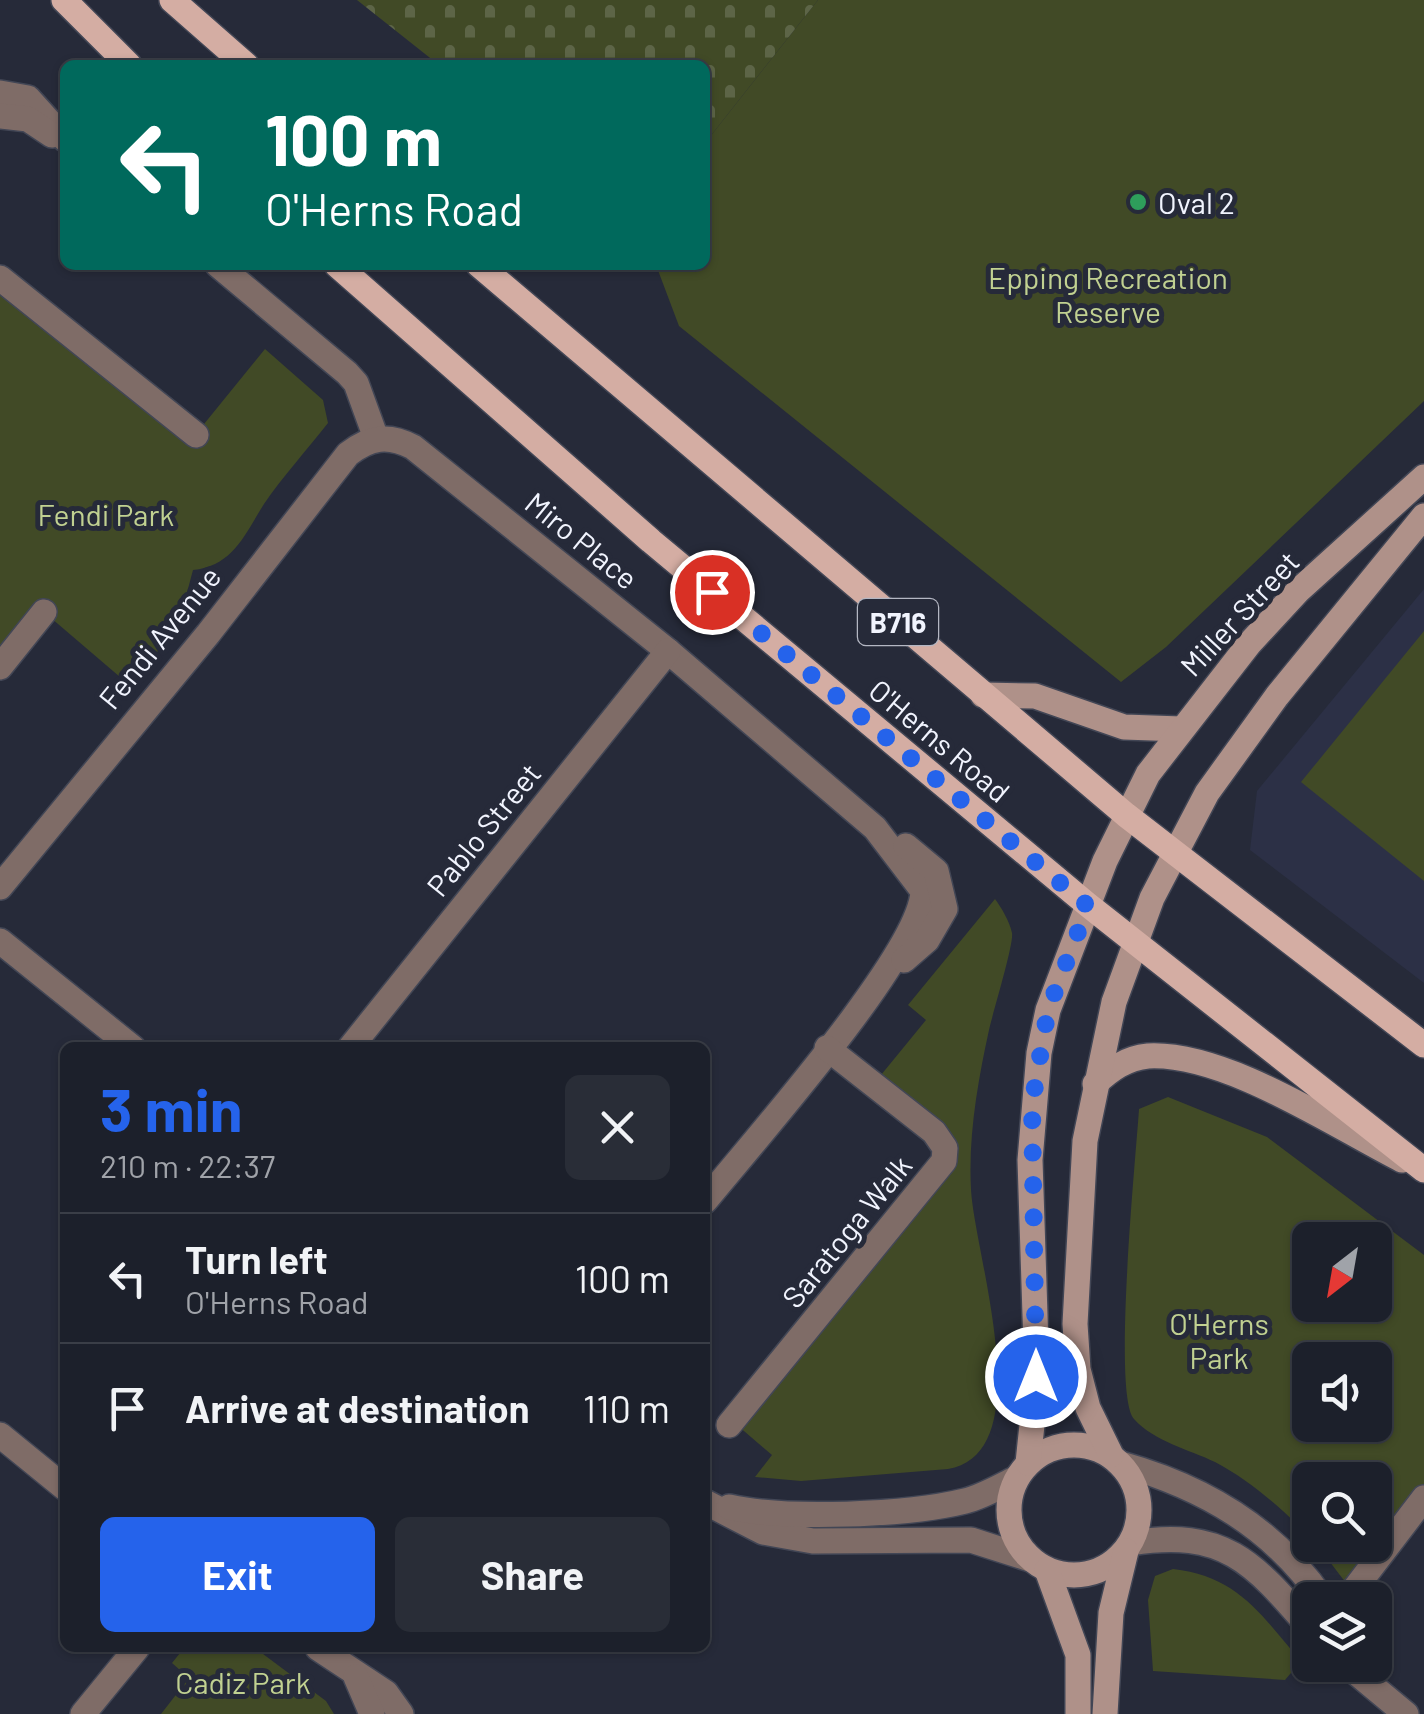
<!DOCTYPE html>
<meta charset="utf-8">
<style>
:root{--surface:#1c202b;--page:#292d37;--text:#f1f3f6;--muted:#a0a3a9;--line:#3a3e47;--accent:#2563eb}
body{margin:0;font-family:Barlow,sans-serif;background:var(--page);color:var(--text);height:100vh;display:flex;flex-direction:column;font-size:38px;white-space:nowrap}
*{box-sizing:border-box;margin:0}
p{font-size:32px;color:var(--muted)}
.icon{flex:none;width:55px;height:55px;fill:none;stroke:currentColor;stroke-width:2;stroke-linecap:round;stroke-linejoin:round}
.map{position:relative;flex:1;overflow:hidden}
.drawer{position:absolute;left:60px;top:1042px;width:650px;height:610px;display:flex;flex-direction:column;background:var(--surface);border-radius:15px;box-shadow:0 2px 8px #0004,0 0 0 2px var(--line)}
.drawer>*{flex:none}
.banner{position:absolute;left:60px;top:60px;width:650px;height:210px;border-radius:15px;box-shadow:0 2px 8px #0004,0 0 0 2px var(--line);background:#00695c;color:#fff;overflow:hidden}
.needle{width:65px;rotate:211deg}
.controls{position:absolute;left:1292px;top:1222px;display:grid;gap:20px}
.controls a{display:grid;place-items:center;width:100px;height:100px;border-radius:15px;background:var(--surface);box-shadow:0 2px 8px #0004,0 0 0 2px var(--line);font-size:50px}
.pin{position:absolute;display:grid;place-items:center;width:85px;height:85px;color:#fff;margin:-42px;border:5px solid #fff;border-radius:50%;box-shadow:0 2px 10px #0007}
.me{position:absolute;width:110px;margin:-55px;rotate:0deg;stroke-linejoin:round;filter:drop-shadow(0 0 8px #0008)}
.turn{display:flex;align-items:center;gap:35px;height:210px;padding:0 40px;font-size:45px}
.turn .icon{width:130px;height:130px;stroke-width:2.5}
.turn b{display:block;font-size:70px;line-height:85px}
.round{display:grid;place-items:center;flex:none;width:105px;height:105px;border-radius:15px;background:var(--page)}
.overview{display:flex;align-items:center;justify-content:space-between;height:170px;padding:0 40px}
h1{font-size:60px;font-weight:700;line-height:75px;color:var(--accent)}
.button{display:flex;gap:20px;margin-top:auto;padding:20px 40px}
.button a{flex:1;height:115px;border-radius:15px;background:var(--accent);color:#fff;font-size:40px;font-weight:700;line-height:115px;text-align:center}
.button a+a{background:var(--page);color:var(--text)}
ul{padding:0;list-style:none}
li{display:flex;align-items:center;gap:30px;height:130px;padding:0 40px;border-top:2px solid var(--line)}
li div{flex:1}
li b{display:block;font-size:38px}
li em{font-style:normal}
.map>svg:first-child{display:block}
.built{fill:#2c3046}
.green{fill:#414a26;fill-rule:evenodd}
.cemetery{fill:url(#cemetery-stones)}
.lines{fill:none;stroke-linecap:round;stroke-linejoin:round}
.street-casing{stroke:#424655;stroke-width:28}
.secondary-casing{stroke:#424655;stroke-width:28}
.primary-casing{stroke:#424655;stroke-width:28}
.street{stroke:#7f6c67;stroke-width:25}
.secondary{stroke:#af9189;stroke-width:25}
.primary{stroke:#d4ada3;stroke-width:25}
.route{stroke:#2563eb;stroke-width:18;stroke-dasharray:0 32.4}
.leisure-dot{fill:#2e9e5b;stroke:#262a39;stroke-width:4}
.labels{text-anchor:middle;dominant-baseline:central;stroke-width:10;stroke-linejoin:round;paint-order:stroke}
.shield{fill:#262a39;stroke:#b4b7c3;stroke-width:2.5}
.shield-label{font-size:28px;font-weight:bold;fill:#f1f4fe}
.poi-label{font-size:30px;fill:#f1f4fe;stroke:#262a39;text-anchor:start}
.park-label{font-size:30px;fill:#c1d191;stroke:#262a39}
.street-label{font-size:30px;fill:#f1f4fe;stroke:#262a39}
</style>
<div class="map">
<svg width="1424" height="1714" viewBox="0 0 1424 1714">
<defs>
<pattern id="cemetery-stones" width="16" height="16" patternUnits="userSpaceOnUse" patternTransform="scale(2.5)"><rect width="16" height="16" fill="#414a26"/><path d="M2 7V4a2 2 0 0 1 4 0v3zM10 15v-3a2 2 0 0 1 4 0v3z" fill="#5d6547"/></pattern>
</defs>
<rect width="100%" height="100%" fill="#262a39"/>
<!-- built -->
<path class="built" d="M 1424,589 L 1424,983 L 1250,850 L 1257,791 Z"/>
<!-- green -->
<g class="green">
<path d="M 818,0 L 1424,0 L 1424,401 L 1166,647 L 1121,682 L 679,326 L 656,265 L 705,265 L 705,143 Z"/>
<path d="M 0,295 L 187,445 L 265,349 L 323,400 L 328,423 C 307,450 283,476 264,504 C 245,534 233,566 193,570 L 177,630 L 166,645 L 134,670 L 128,666 L 120,677 L 44,612 L 0,657 Z"/>
<path d="M 1424,631 L 1424,881 L 1301,782 Z"/>
<path d="M 995,899 C 1001,907 1010,922 1012,933 C 1014,944 993,1012 989,1030 C 978,1080 968,1137 971,1189 C 974,1253 1042,1453 948,1469 L 801,1481 L 755,1477 L 772,1455 L 737,1425 L 947,1165 L 881,1075 L 926,1020 L 908,1005 Z"/>
<path d="M 1168,1097 L 1267,1137 L 1424,1255 L 1424,1488 L 1349,1587 L 1317,1545 L 1375,1545 L 1375,1480 L 1310,1480 L 1310,1537 C 1281,1508 1251,1481 1215,1462 C 1188,1449 1155,1442 1134,1419 C 1112,1394 1136,1156 1139,1109 ZM 1310,1240 L 1375,1240 L 1375,1305 L 1310,1305 ZM 1310,1360 L 1375,1360 L 1375,1425 L 1310,1425 Z"/>
<path d="M 1173,1569 C 1238,1576 1261,1615 1301,1661 L 1285,1680 L 1153,1671 L 1148,1600 L 1155,1576 Z"/>
<path d="M 184,1648 L 255,1648 L 326,1701 L 334,1714 L 161,1714 L 189,1678 L 172,1663 Z"/>
</g>
<!-- cemetery -->
<path class="cemetery" d="M 357,0 L 818,0 L 705,143 L 705,65 L 439,65 Z"/>
<g class="lines">
<defs>
<g id="street">
<path d="M 0,93 L 28,98 L 65,139"/>
<path d="M 0,116 L 28,119 L 52,135"/>
<path d="M 218,265 L 347,373 L 356,383 L 376,438"/>
<path d="M 0,278 L 196,435"/>
<path d="M 0,667 L 44,612"/>
<path d="M 0,887 L 208,634 L 348,454 C 370,437 388,434 413,447 L 668,651 L 875,828 L 923,891 C 921,953 752,1143 705,1201"/>
<path d="M 0,941 L 133,1048"/>
<path d="M 904,960 L 927,940 L 945,909 L 936,871 L 906,846"/>
<path d="M 350,1048 L 668,651"/>
<path d="M 729,1425 L 944,1161 L 945,1148 L 934,1132 L 827,1048"/>
<path d="M 0,1435 L 65,1488"/>
<path d="M 1121,1464 C 1204,1487 1274,1528 1323,1600"/>
<path d="M 705,1502 L 763,1532 L 813,1541 L 971,1540 L 1030,1559"/>
<path d="M 729,1507 C 786,1520 908,1515 965,1501 C 982,1497 999,1487 1015,1479"/>
<path d="M 1131,1543 C 1224,1528 1253,1562 1310,1628"/>
<path d="M 1350,1595 L 1424,1498"/>
<path d="M 318,1648 L 386,1693 L 401,1714"/>
<path d="M 1347,1665 L 1406,1714"/>
<path d="M 356,1677 L 372,1714"/>
<path d="M 83,1714 L 137,1648"/>
</g>
<g id="secondary">
<path d="M 983,695 L 1035,696 L 1124,727 L 1181,729"/>
<path d="M 1095,1084 C 1110,1070 1126,1058 1148,1056 C 1225,1052 1333,1125 1402,1160"/>
<circle cx="1074" cy="1510" r="65"/>
<path d="M 1111,1455 L 1088,1408 L 1078,1369 L 1075,1324 L 1085,1141 L 1114,1002 L 1152,898 L 1207,793 L 1277,696 L 1424,516"/>
<path d="M 1028,1463 L 1037,1377 L 1030,1160 L 1039,1053 L 1048,1010 L 1105,861 L 1148,774 L 1249,644 L 1298,591 L 1424,477"/>
<path d="M 1047,1570 L 1078,1655 L 1078,1714"/>
<path d="M 1105,1714 L 1111,1613 L 1126,1551"/>
</g>
<g id="primary">
<path d="M 64,0 L 129,65"/>
<path d="M 172,0 L 246,65"/>
<path d="M 337,265 L 651,541 L 1088,905 L 1424,1170"/>
<path d="M 479,265 L 1126,815 L 1424,1045"/>
</g>
</defs>
<!-- street casing -->
<use href="#street" class="street-casing"/>
<!-- secondary casing -->
<use href="#secondary" class="secondary-casing"/>
<!-- primary casing -->
<use href="#primary" class="primary-casing"/>
<!-- street -->
<use href="#street" class="street"/>
<!-- secondary -->
<use href="#secondary" class="secondary"/>
<!-- primary -->
<use href="#primary" class="primary"/>
</g>
<g class="lines">
<!-- route -->
<path class="route" d="M 712,592 L 1088,906 L 1048,1010 L 1032,1104 L 1036,1377"/>
</g>
<!-- markers -->
<circle class="leisure-dot" cx="1138" cy="202" r="10"/>
<g class="labels">
<!-- shield labels -->
<rect class="shield" x="858" y="599" width="80" height="46" rx="8"/>
<g class="shield-label">
<text x="898" y="622">B716</text>
</g>
<!-- poi labels -->
<g class="poi-label">
<text x="1158" y="202">Oval 2</text>
</g>
<!-- park labels -->
<g class="park-label">
<text x="1108" y="277">Epping Recreation<tspan x="1108" dy="34">Reserve</tspan></text>
<text x="106" y="514">Fendi Park</text>
<text x="1219" y="1323">O'Herns<tspan x="1219" dy="34">Park</tspan></text>
<text x="243" y="1682">Cadiz Park</text>
</g>
<!-- street labels -->
<g class="street-label">
<text transform="translate(582 540) rotate(39)">Miro Place</text>
<text transform="translate(1239 613) rotate(-47)">Miller Street</text>
<text transform="translate(159 637) rotate(-51)">Fendi Avenue</text>
<text transform="translate(940 740) rotate(40)">O'Herns Road</text>
<text transform="translate(483 829) rotate(-51)">Pablo Street</text>
<text transform="translate(846 1231) rotate(-51)">Saratoga Walk</text>
</g>
</g>
</svg>
<div class="controls">
<a><svg class="needle" viewBox="-14 -14 28 28"><path d="M0-13l5 13h-10z" fill="#e53935"/><path d="M0 13l5-13h-10z" fill="#a0a3a9"/></svg></a>
<a><svg class="icon" aria-label="sound" viewBox="0 0 24 24"><path d="M4 9h4l5-4v14l-5-4H4zM17 9q2 3 0 6"/></svg></a>
<a><svg class="icon" aria-label="search" viewBox="0 0 24 24"><circle cx="10" cy="10" r="6"/><path d="M15 15l6 6"/></svg></a>
<a><svg class="icon" aria-label="layers" viewBox="0 0 24 24"><path d="M12 4l9 5-9 5-9-5zM3 14l9 5 9-5"/></svg></a>
</div>
<div class="pin" style="left:712px;top:592px;background:#d93025"><svg class="icon" aria-label="arrive" viewBox="0 0 24 24"><path d="M6 21V4h12l-3 4 3 4H6"/></svg></div>
<svg class="me" style="left:1036px;top:1377px" viewBox="-20 -20 40 40"><circle r="17" fill="#2563eb" stroke="#fff" stroke-width="3"/><path d="M0-11L8 9 0 5-8 9z" fill="#fff"/></svg>
<div class="banner">
<div class="turn"><svg class="icon" aria-label="left" viewBox="0 0 24 24"><path d="M17 20v-9H6M10 6l-5 5 5 5"/></svg><div><b>100 m</b>O'Herns Road</div></div>
</div>
<section class="drawer">
<div class="overview"><div><h1>3 min</h1><p>210 m · 22:37</p></div><a class="round"><svg class="icon" aria-label="close" viewBox="0 0 24 24"><path d="M6 6l12 12M18 6L6 18"/></svg></a></div>
<ul>
<li><svg class="icon" aria-label="left" viewBox="0 0 24 24"><path d="M17 20v-9H6M10 6l-5 5 5 5"/></svg><div><b>Turn left</b><p>O'Herns Road</p></div><em>100 m</em></li>
<li><svg class="icon" aria-label="arrive" viewBox="0 0 24 24"><path d="M6 21V4h12l-3 4 3 4H6"/></svg><div><b>Arrive at destination</b></div><em>110 m</em></li>
</ul>
<div class="button"><a>Exit</a><a>Share</a></div>
</section>
</div>
